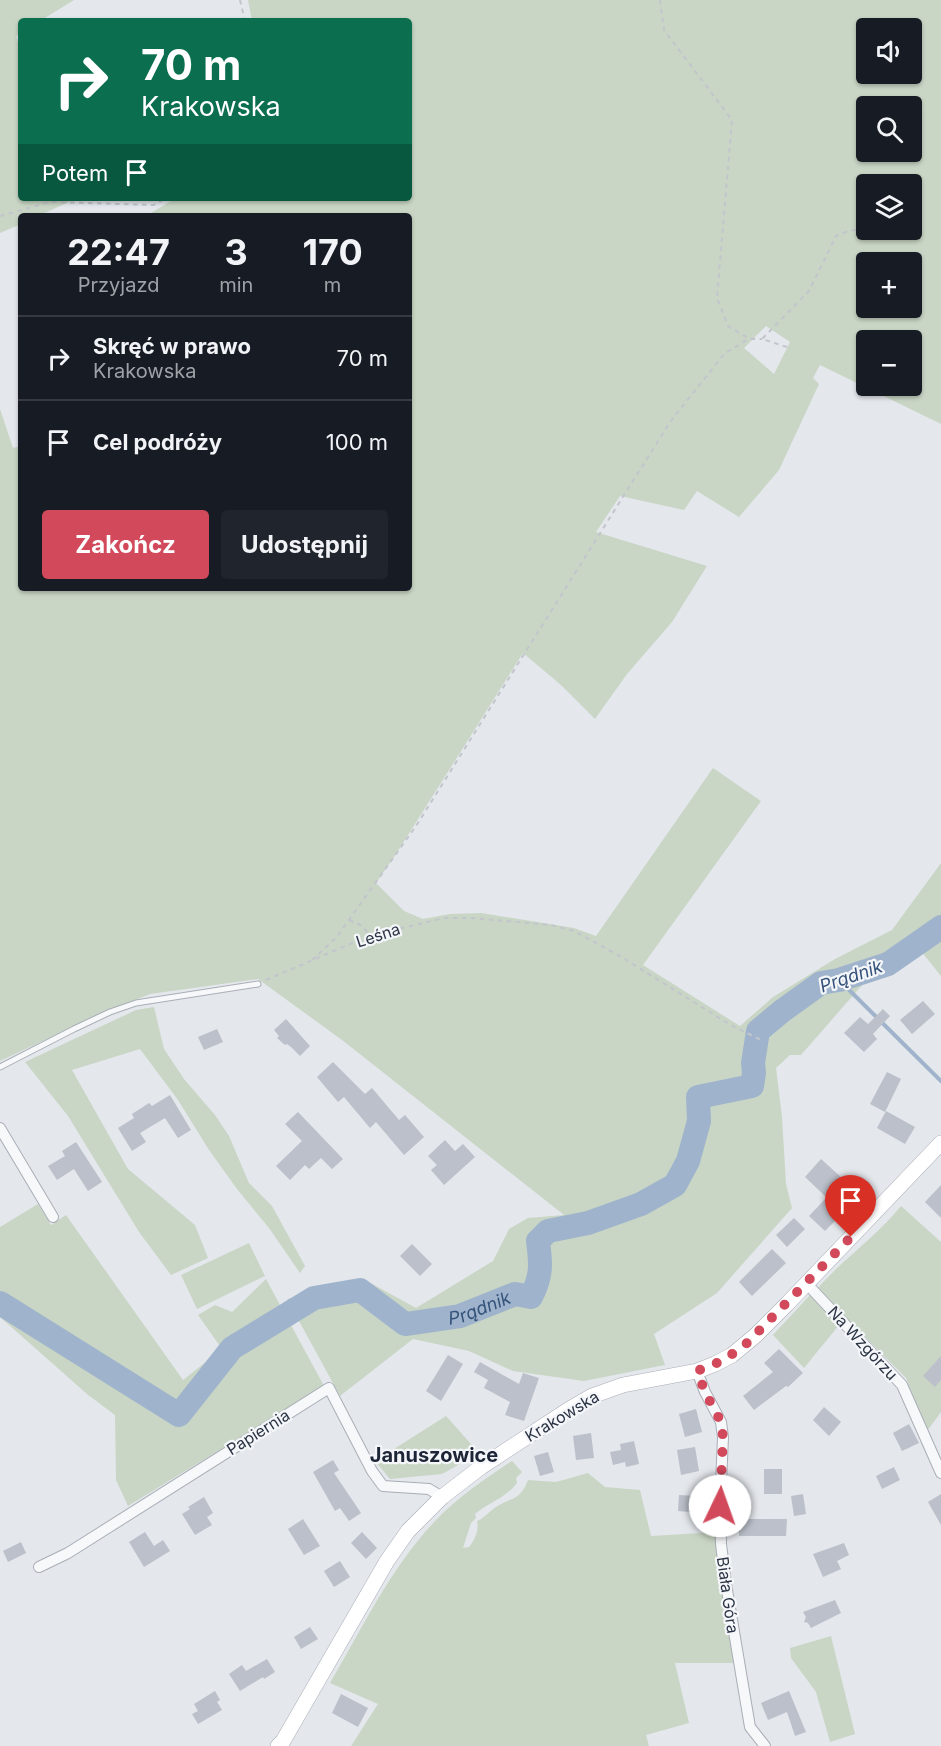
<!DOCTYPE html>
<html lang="pl">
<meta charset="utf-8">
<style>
:root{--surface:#171b24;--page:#20242c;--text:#f1f3f6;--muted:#9ea1a6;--line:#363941;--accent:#d1495b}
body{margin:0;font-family:Inter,sans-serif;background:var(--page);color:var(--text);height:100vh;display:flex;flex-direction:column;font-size:22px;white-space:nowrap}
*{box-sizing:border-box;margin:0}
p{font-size:20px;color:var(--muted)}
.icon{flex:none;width:33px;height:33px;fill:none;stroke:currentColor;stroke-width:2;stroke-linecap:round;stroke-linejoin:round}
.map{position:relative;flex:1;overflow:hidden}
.sheet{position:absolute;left:18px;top:213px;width:394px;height:378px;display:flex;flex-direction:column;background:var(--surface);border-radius:6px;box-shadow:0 2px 4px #0004}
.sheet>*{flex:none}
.banner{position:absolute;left:18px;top:18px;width:394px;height:183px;border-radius:6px;box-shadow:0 2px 4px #0004;background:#0b6e4f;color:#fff;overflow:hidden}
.buttons{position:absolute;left:856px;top:18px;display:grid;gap:12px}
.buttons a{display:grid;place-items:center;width:66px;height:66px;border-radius:6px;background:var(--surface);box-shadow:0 2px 4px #0004;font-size:30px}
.pin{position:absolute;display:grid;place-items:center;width:51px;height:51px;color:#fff;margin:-62px -26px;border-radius:50% 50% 50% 0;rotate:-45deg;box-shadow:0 0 6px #0007}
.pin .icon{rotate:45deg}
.me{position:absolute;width:66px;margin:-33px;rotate:3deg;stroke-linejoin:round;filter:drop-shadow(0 0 4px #0008)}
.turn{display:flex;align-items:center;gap:21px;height:126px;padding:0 24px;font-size:27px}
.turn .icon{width:78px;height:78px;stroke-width:2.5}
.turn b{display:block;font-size:42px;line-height:51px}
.then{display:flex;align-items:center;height:57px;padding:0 24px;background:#0003;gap:12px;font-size:22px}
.eta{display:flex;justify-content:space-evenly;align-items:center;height:102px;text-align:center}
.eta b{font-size:36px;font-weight:700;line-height:42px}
.action{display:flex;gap:12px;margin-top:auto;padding:12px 24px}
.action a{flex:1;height:69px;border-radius:6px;background:var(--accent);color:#fff;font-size:24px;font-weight:700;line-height:69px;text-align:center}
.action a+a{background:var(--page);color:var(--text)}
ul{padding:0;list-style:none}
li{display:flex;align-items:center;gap:18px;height:84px;padding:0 24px;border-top:2px solid var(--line)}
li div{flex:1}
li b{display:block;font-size:22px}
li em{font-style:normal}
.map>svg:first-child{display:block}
.green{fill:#c9d6c5;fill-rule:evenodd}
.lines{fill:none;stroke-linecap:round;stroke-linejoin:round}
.stream{stroke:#9fb4cc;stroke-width:4}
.river{stroke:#9fb4cc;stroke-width:24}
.building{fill:#bbc0ca}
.service-casing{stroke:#a9aeb7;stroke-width:7}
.minor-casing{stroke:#a9aeb7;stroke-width:12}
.secondary-casing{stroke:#a9aeb7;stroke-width:16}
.path{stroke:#c2c5cb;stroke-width:2;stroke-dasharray:4.5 4.5;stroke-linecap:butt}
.service{stroke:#f7f8fa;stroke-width:5}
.minor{stroke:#f7f8fa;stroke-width:10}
.secondary{stroke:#fff;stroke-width:15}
.route{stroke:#d1495b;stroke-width:10;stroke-dasharray:0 18}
.labels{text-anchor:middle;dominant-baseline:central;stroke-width:4.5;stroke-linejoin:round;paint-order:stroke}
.street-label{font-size:16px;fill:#2b3445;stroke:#f4f6f9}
.water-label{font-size:18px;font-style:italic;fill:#34527a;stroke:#f4f6f9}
.quarter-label{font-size:20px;font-weight:bold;fill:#1d2536;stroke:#f4f6f9}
</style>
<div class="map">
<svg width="941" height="1746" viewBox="0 0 941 1746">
<rect width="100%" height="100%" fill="#e4e7ec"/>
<!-- green -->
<g class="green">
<path d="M 0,0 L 74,0 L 40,21 L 21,21 L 21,33 L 16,36 L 21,53 L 21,198 L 68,198 L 69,202 L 38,216 L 21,216 L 21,224 L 0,233 Z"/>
<path d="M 248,0 L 941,0 L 941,424 L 820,365 L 813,378 L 819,384 L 779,470 L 739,517 L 697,491 L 684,510 L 620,496 L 596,532 L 707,566 L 672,622 L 627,674 L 595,719 L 561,685 L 523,653 L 396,854 L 376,883 L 404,911 L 423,919 L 450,914 L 481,913 L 574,928 L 596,936 L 713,768 L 761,801 L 643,965 L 740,1026 L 773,997 L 835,959 L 892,930 L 941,863 L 941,976 L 921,951 L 870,976 L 801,1055 L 790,1055 L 776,1068 L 782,1117 L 786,1184 L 792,1208 L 717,1293 L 654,1334 L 665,1365 L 584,1381 L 513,1371 L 469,1351 L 413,1339 L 340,1396 L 287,1299 L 365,1280 L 416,1308 L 493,1261 L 509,1229 L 528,1218 L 564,1215 L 342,1040 L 258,979 L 150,994 L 94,1017 L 0,1061 L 0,409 L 13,448 L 21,446 L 21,588 L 410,588 L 410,216 L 146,216 L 176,198 L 410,198 L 410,21 L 252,21 ZM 867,28 L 912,28 L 912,74 L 867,74 ZM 867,106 L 912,106 L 912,152 L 867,152 ZM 867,184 L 912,184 L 912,230 L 867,230 ZM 867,262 L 912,262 L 912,308 L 867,308 ZM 766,326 L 790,342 L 774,374 L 744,348 ZM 867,340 L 912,340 L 912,386 L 867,386 Z"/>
<path d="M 154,1007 L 164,1049 L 184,1079 L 215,1115 L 229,1136 L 249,1183 L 272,1206 L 305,1266 L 300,1273 L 269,1228 L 237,1189 L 209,1150 L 178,1100 L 140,1049 L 72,1070 L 128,1169 L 195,1225 L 208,1258 L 171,1275 L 139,1232 L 68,1116 L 25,1062 L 136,1010 Z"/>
<path d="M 38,1204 L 51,1225 L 66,1215 L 183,1380 L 222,1349 L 198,1315 L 215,1305 L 232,1312 L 266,1279 L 324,1386 L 128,1506 L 116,1480 L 115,1415 L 87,1394 L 0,1317 L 0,1227 Z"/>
<path d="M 901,1206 L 941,1242 L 941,1412 L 927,1431 L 906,1378 L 817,1289 C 843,1259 876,1237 901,1206 Z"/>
<path d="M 249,1243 L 265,1276 L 197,1309 L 181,1275 Z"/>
<path d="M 811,1294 L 839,1325 L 804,1368 L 773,1335 Z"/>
<path d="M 446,1416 L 479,1453 L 442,1474 L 390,1479 L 375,1461 Z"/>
<path d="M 512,1461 L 522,1472 L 516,1478 L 517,1483 C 506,1498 488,1503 475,1514 L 476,1518 L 471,1523 L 463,1548 L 469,1547 C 475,1539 479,1531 477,1521 C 485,1518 489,1511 496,1507 C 512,1497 520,1501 528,1480 L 556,1482 L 588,1473 L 605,1487 L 640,1490 L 651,1536 L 718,1532 L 736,1663 L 675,1663 L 689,1723 L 646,1735 L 649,1746 L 351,1746 L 378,1704 L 330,1683 C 363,1627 391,1567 436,1520 C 458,1497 485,1479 512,1461 Z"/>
<path d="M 831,1636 L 855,1734 L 830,1742 L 816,1692 L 791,1658 L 790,1648 Z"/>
</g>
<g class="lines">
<!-- stream -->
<path class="stream" d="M 839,980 L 941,1081"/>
<!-- river -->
<path class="river" id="s1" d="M 0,1303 L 179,1415 L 232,1348 L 314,1298 L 360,1290 L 405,1324 L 460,1316 L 515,1294 L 531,1297 C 542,1276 541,1264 538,1241 L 548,1231 L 588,1223 L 641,1204 L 675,1185 L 688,1161 L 699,1121 L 698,1097 L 752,1086 L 754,1073 L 753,1063 L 758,1031 L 782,1011 L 821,983 L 839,980 L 888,964 L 941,927"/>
</g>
<!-- building -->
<g class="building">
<path d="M 923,1001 L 935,1014 L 912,1034 L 900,1020 Z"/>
<path d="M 883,1009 L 890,1016 L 873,1034 L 877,1039 L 864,1052 L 844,1033 L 860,1017 L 868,1024 Z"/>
<path d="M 286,1019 L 310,1046 L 300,1056 L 291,1047 L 287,1044 L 285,1045 L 277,1038 L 279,1036 L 274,1030 Z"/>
<path d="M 217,1029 L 223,1042 L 204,1050 L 198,1037 Z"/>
<path d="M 333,1062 L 365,1094 L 372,1088 L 399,1120 L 405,1115 L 424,1137 L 404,1155 L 376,1122 L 370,1128 L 344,1097 L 338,1102 L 317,1077 Z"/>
<path d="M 887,1072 L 901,1079 L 885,1112 L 870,1104 Z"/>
<path d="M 170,1095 L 191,1130 L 178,1138 L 165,1118 L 140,1133 L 146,1142 L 132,1151 L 118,1128 L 134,1118 L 132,1114 L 149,1103 L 152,1106 Z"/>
<path d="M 886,1111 L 915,1127 L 905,1144 L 877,1128 Z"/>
<path d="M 298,1112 L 343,1159 L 332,1169 L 321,1158 L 309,1169 L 305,1165 L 290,1180 L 276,1166 L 302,1141 L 285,1124 Z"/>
<path d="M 445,1140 L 455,1151 L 463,1144 L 475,1157 L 444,1185 L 431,1170 L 437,1165 L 428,1156 Z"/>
<path d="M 76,1142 L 102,1182 L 88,1191 L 74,1169 L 57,1180 L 48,1166 L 65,1156 L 62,1151 Z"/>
<path d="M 821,1159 L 842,1178 L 825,1196 L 805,1177 Z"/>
<path d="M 941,1185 L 941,1218 L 925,1202 Z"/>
<path d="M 828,1196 L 844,1212 L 825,1231 L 809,1216 Z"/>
<path d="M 794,1218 L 805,1229 L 787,1247 L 776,1235 Z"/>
<path d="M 412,1244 L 432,1264 L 420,1276 L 400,1256 Z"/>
<path d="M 772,1249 L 786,1263 L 752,1296 L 739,1282 Z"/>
<path d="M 779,1349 L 803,1373 L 788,1387 L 786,1386 L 754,1410 L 743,1396 L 773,1372 L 764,1363 Z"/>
<path d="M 448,1355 L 463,1364 L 441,1401 L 426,1391 Z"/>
<path d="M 941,1356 L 941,1380 L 935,1387 L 923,1376 Z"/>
<path d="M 480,1362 L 519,1384 L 523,1373 L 539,1378 L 524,1421 L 505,1415 L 510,1402 L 484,1388 L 488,1380 L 474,1372 Z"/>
<path d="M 824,1407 L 841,1422 L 829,1436 L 813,1420 Z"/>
<path d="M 696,1409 L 702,1432 L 685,1437 L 679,1414 Z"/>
<path d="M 909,1424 L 919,1443 L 902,1451 L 893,1433 Z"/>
<path d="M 591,1433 L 594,1458 L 576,1460 L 573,1436 Z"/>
<path d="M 634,1441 L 639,1464 L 626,1467 L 625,1462 L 613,1465 L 610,1452 L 621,1450 L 620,1444 Z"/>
<path d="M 695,1447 L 699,1471 L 681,1475 L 677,1450 Z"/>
<path d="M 548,1452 L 554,1472 L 540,1476 L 534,1456 Z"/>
<path d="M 333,1460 L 339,1470 L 334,1473 L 361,1513 L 349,1521 L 340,1508 L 335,1511 L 313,1472 Z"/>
<path d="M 894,1467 L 900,1480 L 882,1489 L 876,1476 Z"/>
<rect x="764" y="1469" width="18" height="25"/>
<path d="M 803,1494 L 806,1514 L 794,1516 L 791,1496 Z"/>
<path d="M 941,1494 L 941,1525 L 928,1502 Z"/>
<path d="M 679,1495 L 713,1497 L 712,1514 L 678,1511 Z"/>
<path d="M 204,1497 L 213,1513 L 207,1517 L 212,1525 L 195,1535 L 182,1514 L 190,1509 L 188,1507 Z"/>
<path d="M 303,1519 L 320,1546 L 304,1555 L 288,1529 Z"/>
<path d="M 739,1519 L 787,1519 L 786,1536 L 739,1536 Z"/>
<path d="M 145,1532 L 154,1546 L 163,1540 L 170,1551 L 144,1567 L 129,1542 Z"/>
<path d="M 362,1532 L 377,1548 L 366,1559 L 351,1543 Z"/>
<path d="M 21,1542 L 26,1553 L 8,1562 L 3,1551 Z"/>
<path d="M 844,1543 L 849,1555 L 837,1561 L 841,1569 L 823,1577 L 813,1554 Z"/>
<path d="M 340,1561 L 350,1577 L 334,1587 L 324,1571 Z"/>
<path d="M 835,1600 L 841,1613 L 811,1628 L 808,1623 L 804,1622 L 806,1617 L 803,1612 Z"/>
<path d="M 310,1627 L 318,1639 L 301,1649 L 294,1637 Z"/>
<path d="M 267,1659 L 275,1672 L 264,1679 L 263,1677 L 240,1691 L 229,1674 L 242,1665 L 246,1671 Z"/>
<path d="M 215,1691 L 220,1700 L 217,1702 L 222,1710 L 198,1724 L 192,1714 L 198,1711 L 194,1704 Z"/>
<path d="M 789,1691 L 806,1732 L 795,1736 L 787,1712 L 768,1720 L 761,1703 Z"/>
<path d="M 341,1694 L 368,1708 L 358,1727 L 332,1713 Z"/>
</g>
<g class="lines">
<defs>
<path id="service" d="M 0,1067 L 74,1029 L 110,1012 L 136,1003 L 258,984"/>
<g id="minor">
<path d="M 0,1128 L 53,1217"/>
<path d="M 807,1284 L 902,1385 L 941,1473"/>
<path d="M 697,1371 L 705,1392 L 721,1422 L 723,1437 L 720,1506 L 721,1544 L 726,1584 L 750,1727 L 765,1746"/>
<path d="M 39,1567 L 68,1553 L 329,1388 L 372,1471 L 383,1486 L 429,1489 L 442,1497"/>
</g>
<path id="secondary" d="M 278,1746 L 283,1741 L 387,1561 L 408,1531 L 442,1497 L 481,1467 L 568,1410 L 592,1396 L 623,1385 L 697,1371 L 715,1364 L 732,1355 L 755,1336 L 787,1304 L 941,1143"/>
</defs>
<!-- service casing -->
<use href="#service" class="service-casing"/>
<!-- minor casing -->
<use href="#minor" class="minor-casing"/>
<!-- secondary casing -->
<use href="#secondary" class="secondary-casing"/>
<!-- path -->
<g class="path">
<path d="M 240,0 L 245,21"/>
<path d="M 660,0 L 664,30 L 732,120 L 717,298 L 728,326 L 748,338"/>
<path d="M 0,216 L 50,202 L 154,205 L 166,198"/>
<path d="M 787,347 L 762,339 L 809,291 L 836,236 L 848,231 L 863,229"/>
<path d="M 349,920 C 359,924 365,926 369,936"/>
<path d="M 312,960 L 336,938 L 416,826 L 670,422 L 725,353 L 749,339 L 762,339"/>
<path d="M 266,980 L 369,936 L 444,918 L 472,918 L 551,925 L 574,931 L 620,956 L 729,1024 L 761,1040"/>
</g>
<!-- service -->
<use href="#service" class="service"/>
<!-- minor -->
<use href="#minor" class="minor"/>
<!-- secondary -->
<use href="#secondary" class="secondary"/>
</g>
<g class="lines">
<!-- route -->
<path class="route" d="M 720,1506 L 723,1437 L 721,1422 L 705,1392 L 697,1371 L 724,1360 L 746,1344 L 851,1237"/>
</g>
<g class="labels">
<!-- street labels -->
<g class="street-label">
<text transform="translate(378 935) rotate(-18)">Leśna</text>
<text transform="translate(863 1343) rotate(47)">Na Wzgórzu</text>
<text transform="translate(562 1416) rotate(-31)">Krakowska</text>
<text transform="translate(258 1432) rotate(-32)">Papiernia</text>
<text transform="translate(728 1595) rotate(82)">Biała Góra</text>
</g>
<!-- water labels -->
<g class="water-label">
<text transform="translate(851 976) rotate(-19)">Prądnik</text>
<text stroke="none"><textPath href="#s1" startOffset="572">Prądnik</textPath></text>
</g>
<!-- quarter labels -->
<g class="quarter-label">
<text x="434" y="1455">Januszowice</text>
</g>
</g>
</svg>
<div class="buttons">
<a><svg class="icon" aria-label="sound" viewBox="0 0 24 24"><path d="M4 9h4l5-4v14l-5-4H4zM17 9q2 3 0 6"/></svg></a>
<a><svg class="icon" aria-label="search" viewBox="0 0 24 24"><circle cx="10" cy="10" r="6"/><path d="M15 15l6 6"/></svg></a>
<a><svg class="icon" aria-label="layers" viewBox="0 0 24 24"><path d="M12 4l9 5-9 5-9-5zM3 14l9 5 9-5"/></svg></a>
<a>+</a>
<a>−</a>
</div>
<div class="pin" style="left:851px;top:1237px;background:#d93025"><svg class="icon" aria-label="arrive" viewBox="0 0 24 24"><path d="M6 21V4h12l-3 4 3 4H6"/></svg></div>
<svg class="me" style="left:720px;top:1506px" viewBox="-20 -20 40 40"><circle r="19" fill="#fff"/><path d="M0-13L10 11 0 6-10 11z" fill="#d1495b"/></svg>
<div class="banner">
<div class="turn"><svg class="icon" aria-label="right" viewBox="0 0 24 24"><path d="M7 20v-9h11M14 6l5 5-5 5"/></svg><div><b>70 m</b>Krakowska</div></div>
<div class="then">Potem<svg class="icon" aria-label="arrive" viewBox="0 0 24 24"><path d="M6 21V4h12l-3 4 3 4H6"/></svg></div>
</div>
<section class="sheet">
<div class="eta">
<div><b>22:47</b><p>Przyjazd</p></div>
<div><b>3</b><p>min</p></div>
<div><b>170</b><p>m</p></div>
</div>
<ul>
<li><svg class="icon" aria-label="right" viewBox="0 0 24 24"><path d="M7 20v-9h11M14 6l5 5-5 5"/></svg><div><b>Skręć w prawo</b><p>Krakowska</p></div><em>70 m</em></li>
<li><svg class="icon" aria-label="arrive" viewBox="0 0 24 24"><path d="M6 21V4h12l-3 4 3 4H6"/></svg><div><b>Cel podróży</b></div><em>100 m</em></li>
</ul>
<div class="action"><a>Zakończ</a><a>Udostępnij</a></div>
</section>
</div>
